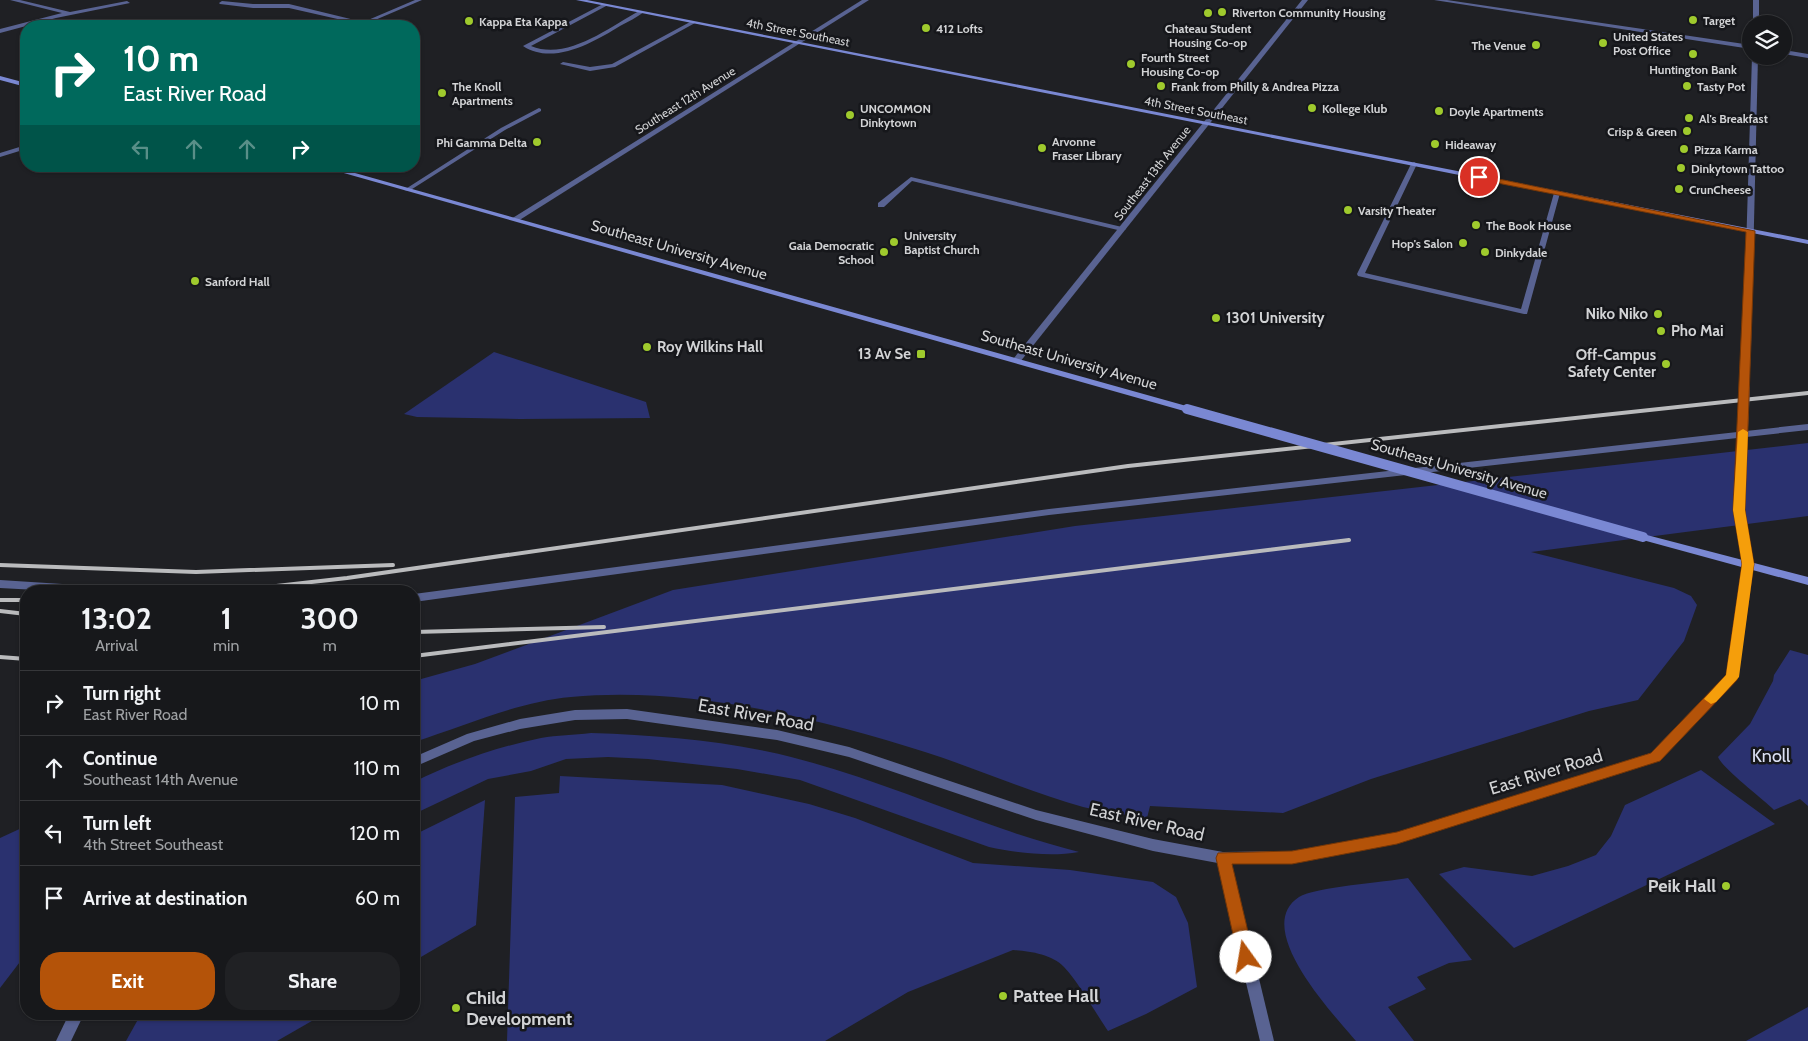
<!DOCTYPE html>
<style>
:root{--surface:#17181b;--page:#202124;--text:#f1f3f6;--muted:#9ea0a3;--line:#36373a;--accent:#b45309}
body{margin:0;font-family:Cabin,sans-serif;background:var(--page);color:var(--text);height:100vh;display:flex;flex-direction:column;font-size:19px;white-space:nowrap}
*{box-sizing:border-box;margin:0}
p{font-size:16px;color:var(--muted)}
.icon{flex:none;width:28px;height:28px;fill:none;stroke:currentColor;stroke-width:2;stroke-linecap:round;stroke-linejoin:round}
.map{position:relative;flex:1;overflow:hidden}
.details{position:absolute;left:20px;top:585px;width:400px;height:435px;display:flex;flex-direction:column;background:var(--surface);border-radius:20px;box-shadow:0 1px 4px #0004,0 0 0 1px var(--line)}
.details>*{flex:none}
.top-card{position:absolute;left:20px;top:20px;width:400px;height:152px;border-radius:20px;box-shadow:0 1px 4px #0004,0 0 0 1px var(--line);background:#00695c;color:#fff;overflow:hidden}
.buttons{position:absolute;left:1742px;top:15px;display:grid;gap:10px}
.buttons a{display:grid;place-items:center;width:50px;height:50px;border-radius:50%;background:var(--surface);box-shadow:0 1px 4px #0004,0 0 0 1px var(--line);font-size:25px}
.pin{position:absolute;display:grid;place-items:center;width:42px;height:42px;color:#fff;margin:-21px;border:2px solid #fff;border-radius:50%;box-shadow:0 1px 5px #0007}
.me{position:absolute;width:55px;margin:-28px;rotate:347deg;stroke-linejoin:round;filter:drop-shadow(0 0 4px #0008)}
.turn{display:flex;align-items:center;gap:18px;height:105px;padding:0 20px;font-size:22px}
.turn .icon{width:65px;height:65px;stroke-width:2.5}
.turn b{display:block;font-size:35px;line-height:42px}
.lanes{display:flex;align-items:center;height:48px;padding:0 20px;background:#0003;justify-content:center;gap:25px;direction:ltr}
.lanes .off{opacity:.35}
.eta{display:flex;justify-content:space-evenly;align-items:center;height:85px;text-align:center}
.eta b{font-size:30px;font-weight:800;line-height:35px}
.button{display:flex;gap:10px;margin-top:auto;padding:10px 20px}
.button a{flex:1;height:58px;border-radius:20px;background:var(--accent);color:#fff;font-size:20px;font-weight:800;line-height:58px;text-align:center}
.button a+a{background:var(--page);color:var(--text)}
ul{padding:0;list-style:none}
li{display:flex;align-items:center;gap:15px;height:65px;padding:0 20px;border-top:1px solid var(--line)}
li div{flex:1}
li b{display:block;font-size:19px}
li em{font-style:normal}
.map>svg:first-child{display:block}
.green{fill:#2a316f}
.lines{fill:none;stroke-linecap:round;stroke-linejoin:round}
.service{fill:#596392;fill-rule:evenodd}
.minor{fill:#596392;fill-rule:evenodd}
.tertiary{fill:#596392;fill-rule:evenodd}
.secondary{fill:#7a88d3;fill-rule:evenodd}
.rail{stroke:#babbbd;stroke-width:4}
.tertiary-bridge-far1{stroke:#596392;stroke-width:8}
.tertiary-bridge{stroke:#596392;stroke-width:10}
.secondary-bridge{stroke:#7a88d3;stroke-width:10}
.route{fill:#b45309;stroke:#753606}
.slow{fill:#f59e0b}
.poi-dot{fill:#9fca2d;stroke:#16171b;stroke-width:2}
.labels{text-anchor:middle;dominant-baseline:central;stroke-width:5;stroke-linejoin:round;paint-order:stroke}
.far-poi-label{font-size:12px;font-weight:bold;fill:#d2d3d5;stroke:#16171b;text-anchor:start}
.far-street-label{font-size:12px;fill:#d2d3d5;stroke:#16171b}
.street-label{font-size:15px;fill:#d2d3d5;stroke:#16171b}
.poi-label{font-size:15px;font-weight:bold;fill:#d2d3d5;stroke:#16171b;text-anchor:end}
.near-street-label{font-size:18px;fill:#d2d3d5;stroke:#16171b}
.near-park-label{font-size:18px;fill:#dce1f4;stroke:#16171b}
.near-poi-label{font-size:18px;font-weight:bold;fill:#d2d3d5;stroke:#16171b;text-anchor:start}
</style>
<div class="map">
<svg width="1808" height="1041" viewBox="0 0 1808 1041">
<rect width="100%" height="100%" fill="#1f2024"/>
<!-- green -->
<g class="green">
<path d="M 494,352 L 646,402 L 650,418 L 520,419 L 417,417 L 404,414 Z"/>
<path d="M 1808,443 L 1808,516 L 1531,552 L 1674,588 L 1691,596 L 1697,605 L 1684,641 L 1638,700 L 1589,711 L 1371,779 L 1283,813 L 1150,806 L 1147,818 C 1126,815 1104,812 1083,807 C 1030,792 978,769 925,752 C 816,717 686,686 571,697 C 517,702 465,726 414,742 L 414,681 L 475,664 L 673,590 L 1075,526 Z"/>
<path d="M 1790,650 L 1808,655 L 1808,806 L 1800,799 L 1774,810 C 1762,798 1723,769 1718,757 L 1750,724 L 1773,681 L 1774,675 Z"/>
<path d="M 591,733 C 650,735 707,739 765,751 C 847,768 924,802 1003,829 C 1028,838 1054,845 1079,852 C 1051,857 1017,853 989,847 L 800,780 L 737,769 L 648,759 L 608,757 L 566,759 L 531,771 L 488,779 L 414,814 L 414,782 C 454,762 497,747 541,738 C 557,735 574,735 591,733 Z"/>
<path d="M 1701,770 L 1775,824 L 1514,948 L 1439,874 L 1464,867 L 1532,876 L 1568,866 L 1596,855 L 1611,836 L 1625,805 Z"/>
<path d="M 560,776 L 722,785 L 809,804 L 855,818 L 973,863 L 1070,870 L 1153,882 L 1176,897 L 1188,923 L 1197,987 L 1146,1014 L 1108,1031 C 1095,1012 1079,983 1064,967 C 1052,954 1029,951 1013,950 L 908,992 L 825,1041 L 507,1041 L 515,797 L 559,793 Z"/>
<path d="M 485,800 L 476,925 L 414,961 L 414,835 Z"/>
<path d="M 26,826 L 26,954 L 0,988 L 0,838 Z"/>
<path d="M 1408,878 L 1472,960 L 1449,963 L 1417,977 L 1426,989 L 1388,1007 L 1414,1041 L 1356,1041 C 1334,1015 1251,928 1299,897 C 1314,887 1386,882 1408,878 Z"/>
<path d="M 1808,1007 L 1808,1041 L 1746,1041 Z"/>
<path d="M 141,1014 L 324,1014 L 277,1041 L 126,1041 Z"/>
</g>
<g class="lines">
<!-- service -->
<g class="service">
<path d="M 10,0 L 20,0 L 70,12 L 127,1 L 130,3 L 56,18 L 0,33 L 0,29 L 62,13 Z"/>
<path d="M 222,1 L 253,4 L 289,4 L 367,23 L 364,25 L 289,8 L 253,8 L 220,4 L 219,3 Z"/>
<path d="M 603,4 L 608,5 L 531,46 C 567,61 608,28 639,11 L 644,12 C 637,17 628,22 620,26 C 594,42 553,66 523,46 Z"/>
<path d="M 690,22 L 695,23 L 615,67 L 590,71 L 560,64 L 563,62 L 590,67 L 612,64 Z"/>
<path d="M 539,108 L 541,109 L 541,111 L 505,130 L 409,191 L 404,190 L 501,128 Z"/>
<path d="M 1414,162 L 1417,164 L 1365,273 L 1521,309 L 1554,193 L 1559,192 L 1560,193 L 1527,314 L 1524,314 L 1358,276 L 1357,274 L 1411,164 Z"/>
<path d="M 911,177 L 1122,227 L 1126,229 L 1122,231 L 912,181 L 884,207 L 878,207 L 878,203 Z"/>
<path d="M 1808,424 L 1808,430 L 1049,515 L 414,602 L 414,594 L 1049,509 Z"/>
<path d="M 0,580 L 109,587 L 113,588 L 114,591 L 55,591 L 0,588 Z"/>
</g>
<!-- minor -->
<g class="minor">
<path d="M 415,0 L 422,0 L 361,26 L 354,26 Z"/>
<path d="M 862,0 L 869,0 L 518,221 L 511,219 Z"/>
<path d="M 1302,0 L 1308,0 L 1020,362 L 1014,362 L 1014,358 Z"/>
<path d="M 1434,0 L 1447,0 L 1751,45 L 1751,49 Z"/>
<rect x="1753" y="0" width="6" height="24"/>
<path d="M 1784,50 L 1808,54 L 1808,58 L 1784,54 Z"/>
<path d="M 26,145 L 26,149 L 0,157 L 0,153 Z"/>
<path d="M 1223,852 L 1228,854 L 1230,858 L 1274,1041 L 1260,1041 L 1216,858 L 1218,854 Z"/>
</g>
<!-- tertiary -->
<g class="tertiary">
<path d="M 1752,56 L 1758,56 L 1751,347 L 1747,350 L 1743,347 Z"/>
<path d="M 1739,507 L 1744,510 L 1753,564 L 1738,677 L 1659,760 L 1397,843 L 1292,863 L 1223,864 L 1153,851 L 1036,820 L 849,757 L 777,740 L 627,719 L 575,720 L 520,729 L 474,741 L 414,767 L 414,757 L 467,734 L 520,719 L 575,710 L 627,709 L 777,730 L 849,747 L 1036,810 L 1153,839 L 1223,852 L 1292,851 L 1397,833 L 1651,753 L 1727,675 L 1743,564 L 1734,510 Z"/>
<path d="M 69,1014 L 84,1014 L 71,1041 L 56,1041 Z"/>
</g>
<!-- secondary -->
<g class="secondary">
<path d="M 576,0 L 587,0 L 1808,240 L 1808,244 Z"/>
<path d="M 0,76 L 26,83 L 26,87 L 0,80 Z"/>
<path d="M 319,166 L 330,166 L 1190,407 L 1191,409 L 1187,412 L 1184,411 Z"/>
<path d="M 1643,534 L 1808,577 L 1808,585 L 1639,539 L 1638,537 Z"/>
</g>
<!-- rail -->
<g class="rail">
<path d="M 0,565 L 196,572 L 393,565"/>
<path d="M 232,591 L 347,578 L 1128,466 L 1808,393"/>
<path d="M 0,600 L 26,600"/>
<path d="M 0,611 L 26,614"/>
<path d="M 414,632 L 604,627"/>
<path d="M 414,656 L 1349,540"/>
<path d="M 0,657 L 26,659"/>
</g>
<!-- tertiary-bridge-far1 -->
<path class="tertiary-bridge-far1" d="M 1745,389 L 1747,347"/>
<!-- tertiary-bridge -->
<path class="tertiary-bridge" d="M 1739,510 L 1745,387"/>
<!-- secondary-bridge -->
<path class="secondary-bridge" d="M 1187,409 L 1643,537"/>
</g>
<!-- route -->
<path class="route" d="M 1479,175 L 1755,231 L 1745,510 L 1754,564 L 1737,680 L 1660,761 L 1397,844 L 1292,864 L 1232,864 L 1254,957 L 1251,962 L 1246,965 L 1240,962 L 1238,957 L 1216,858 L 1218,853 L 1292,851 L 1397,832 L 1651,753 L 1726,675 L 1742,564 L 1733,510 L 1746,232 L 1477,179 L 1475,177 Z"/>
<!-- slow -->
<path class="slow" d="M 1743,429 L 1748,432 L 1745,510 L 1754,564 L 1739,677 L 1716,702 L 1711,704 L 1704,699 L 1726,675 L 1742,564 L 1733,510 L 1738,432 Z"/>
<!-- markers -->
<g class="poi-dot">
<circle cx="1222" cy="12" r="5"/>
<circle cx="1208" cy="13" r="5"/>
<circle cx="1693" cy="20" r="5"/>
<circle cx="469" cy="21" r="5"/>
<circle cx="926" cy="28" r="5"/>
<circle cx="1603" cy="43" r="5"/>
<circle cx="1536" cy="45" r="5"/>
<circle cx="1693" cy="54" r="5"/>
<circle cx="1131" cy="64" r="5"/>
<circle cx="1161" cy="86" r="5"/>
<circle cx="1687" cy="86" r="5"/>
<circle cx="442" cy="93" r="5"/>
<circle cx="1312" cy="108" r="5"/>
<circle cx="1439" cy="111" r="5"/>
<circle cx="850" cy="115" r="5"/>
<circle cx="1689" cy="118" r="5"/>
<circle cx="1687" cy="131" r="5"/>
<circle cx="537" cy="142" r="5"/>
<circle cx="1435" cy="144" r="5"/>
<circle cx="1042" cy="148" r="5"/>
<circle cx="1684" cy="149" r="5"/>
<circle cx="1681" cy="168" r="5"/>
<circle cx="1679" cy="189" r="5"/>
<circle cx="1348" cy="210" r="5"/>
<circle cx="1476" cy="225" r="5"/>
<circle cx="894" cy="242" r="5"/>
<circle cx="1463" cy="243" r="5"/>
<circle cx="884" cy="252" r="5"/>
<circle cx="1485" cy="252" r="5"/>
<circle cx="195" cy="281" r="5"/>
<circle cx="1658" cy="314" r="5"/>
<circle cx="1216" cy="318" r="5"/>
<circle cx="1661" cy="331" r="5"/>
<circle cx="647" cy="347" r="5"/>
<rect x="916" y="349" width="10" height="10" rx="2.5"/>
<circle cx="1666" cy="364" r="5"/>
<circle cx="1726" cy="886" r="5"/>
<circle cx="1003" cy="996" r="5"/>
<circle cx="456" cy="1008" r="5"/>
</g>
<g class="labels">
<!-- far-poi labels -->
<g class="far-poi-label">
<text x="1232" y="12">Riverton Community Housing</text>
<text x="1703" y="20">Target</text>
<text x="479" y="21">Kappa Eta Kappa</text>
<text x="936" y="28">412 Lofts</text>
<text x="1208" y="28" text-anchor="middle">Chateau Student<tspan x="1208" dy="14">Housing Co-op</tspan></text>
<text x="1613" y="36">United States<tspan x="1613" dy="14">Post Office</tspan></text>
<text x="1526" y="45" text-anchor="end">The Venue</text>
<text x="1141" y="57">Fourth Street<tspan x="1141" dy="14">Housing Co-op</tspan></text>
<text x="1693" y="69" text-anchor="middle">Huntington Bank</text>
<text x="452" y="86">The Knoll<tspan x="452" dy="14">Apartments</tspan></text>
<text x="1171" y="86">Frank from Philly &amp; Andrea Pizza</text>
<text x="1697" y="86">Tasty Pot</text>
<text x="860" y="108">UNCOMMON<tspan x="860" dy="14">Dinkytown</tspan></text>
<text x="1322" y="108">Kollege Klub</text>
<text x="1449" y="111">Doyle Apartments</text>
<text x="1699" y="118">Al's Breakfast</text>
<text x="1677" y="131" text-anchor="end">Crisp &amp; Green</text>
<text x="1052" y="141">Arvonne<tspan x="1052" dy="14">Fraser Library</tspan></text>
<text x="527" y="142" text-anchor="end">Phi Gamma Delta</text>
<text x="1445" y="144">Hideaway</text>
<text x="1694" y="149">Pizza Karma</text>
<text x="1691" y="168">Dinkytown Tattoo</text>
<text x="1689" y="189">CrunCheese</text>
<text x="1358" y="210">Varsity Theater</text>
<text x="1486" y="225">The Book House</text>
<text x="904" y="235">University<tspan x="904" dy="14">Baptist Church</tspan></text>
<text x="1453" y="243" text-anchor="end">Hop's Salon</text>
<text x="874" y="245" text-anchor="end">Gaia Democratic<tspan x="874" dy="14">School</tspan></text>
<text x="1495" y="252">Dinkydale</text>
<text x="205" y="281">Sanford Hall</text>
</g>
<!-- far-street labels -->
<g class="far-street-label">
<text transform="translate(798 32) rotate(11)">4th Street Southeast</text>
<text transform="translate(685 100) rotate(-32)">Southeast 12th Avenue</text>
<text transform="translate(1196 110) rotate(11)">4th Street Southeast</text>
<text transform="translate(1152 173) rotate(-52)">Southeast 13th Avenue</text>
</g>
<!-- street labels -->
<g class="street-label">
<text transform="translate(679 250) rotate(16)">Southeast University Avenue</text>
<text transform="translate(1069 360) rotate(16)">Southeast University Avenue</text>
<text transform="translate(1459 469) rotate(16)">Southeast University Avenue</text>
</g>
<!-- poi labels -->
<g class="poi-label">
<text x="1648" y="314">Niko Niko</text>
<text x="1226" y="318" text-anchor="start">1301 University</text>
<text x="1671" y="331" text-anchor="start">Pho Mai</text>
<text x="657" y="347" text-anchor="start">Roy Wilkins Hall</text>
<text x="911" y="354">13 Av Se</text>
<text x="1656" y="355">Off-Campus<tspan x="1656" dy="17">Safety Center</tspan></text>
</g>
<!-- near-street labels -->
<g class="near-street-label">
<text transform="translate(756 715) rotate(10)">East River Road</text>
<text transform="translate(1546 772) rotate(-17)">East River Road</text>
<text transform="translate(1147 822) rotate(13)">East River Road</text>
</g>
<!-- near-park labels -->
<g class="near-park-label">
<text x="1771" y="756">Knoll</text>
</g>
<!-- near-poi labels -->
<g class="near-poi-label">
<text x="1716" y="886" text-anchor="end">Peik Hall</text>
<text x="1013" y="996">Pattee Hall</text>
<text x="466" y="998">Child<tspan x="466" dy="21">Development</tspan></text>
</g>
</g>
</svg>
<div class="buttons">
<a><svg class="icon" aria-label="layers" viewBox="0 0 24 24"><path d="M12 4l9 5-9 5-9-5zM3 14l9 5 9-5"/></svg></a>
</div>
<div class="pin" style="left:1479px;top:177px;background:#d93025"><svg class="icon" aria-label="arrive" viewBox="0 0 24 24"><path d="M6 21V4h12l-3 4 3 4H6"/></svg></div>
<svg class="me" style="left:1246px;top:957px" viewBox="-20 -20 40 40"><circle r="19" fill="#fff"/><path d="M0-13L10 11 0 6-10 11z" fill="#b45309"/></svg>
<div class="top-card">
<div class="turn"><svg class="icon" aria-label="right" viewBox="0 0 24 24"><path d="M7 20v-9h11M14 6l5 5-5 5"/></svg><div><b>10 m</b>East River Road</div></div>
<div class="lanes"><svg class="icon off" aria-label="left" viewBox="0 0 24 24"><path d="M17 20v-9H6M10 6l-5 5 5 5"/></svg><svg class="icon off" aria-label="ahead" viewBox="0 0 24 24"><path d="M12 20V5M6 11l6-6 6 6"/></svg><svg class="icon off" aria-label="ahead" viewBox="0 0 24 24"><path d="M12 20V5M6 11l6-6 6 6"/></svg><svg class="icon" aria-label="right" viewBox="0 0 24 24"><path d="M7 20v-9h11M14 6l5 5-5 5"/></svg></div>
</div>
<section class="details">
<div class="eta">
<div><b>13:02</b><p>Arrival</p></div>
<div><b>1</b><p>min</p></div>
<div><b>300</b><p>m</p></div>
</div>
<ul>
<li><svg class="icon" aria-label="right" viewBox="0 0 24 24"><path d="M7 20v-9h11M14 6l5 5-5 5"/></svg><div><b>Turn right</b><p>East River Road</p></div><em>10 m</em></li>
<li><svg class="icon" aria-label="ahead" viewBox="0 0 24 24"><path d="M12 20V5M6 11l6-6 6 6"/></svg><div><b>Continue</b><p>Southeast 14th Avenue</p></div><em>110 m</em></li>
<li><svg class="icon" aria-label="left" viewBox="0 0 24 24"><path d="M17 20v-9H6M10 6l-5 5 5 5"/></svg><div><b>Turn left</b><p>4th Street Southeast</p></div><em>120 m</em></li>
<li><svg class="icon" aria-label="arrive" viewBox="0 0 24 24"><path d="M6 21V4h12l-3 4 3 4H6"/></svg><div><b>Arrive at destination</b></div><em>60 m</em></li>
</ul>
<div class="button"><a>Exit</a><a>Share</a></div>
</section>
</div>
